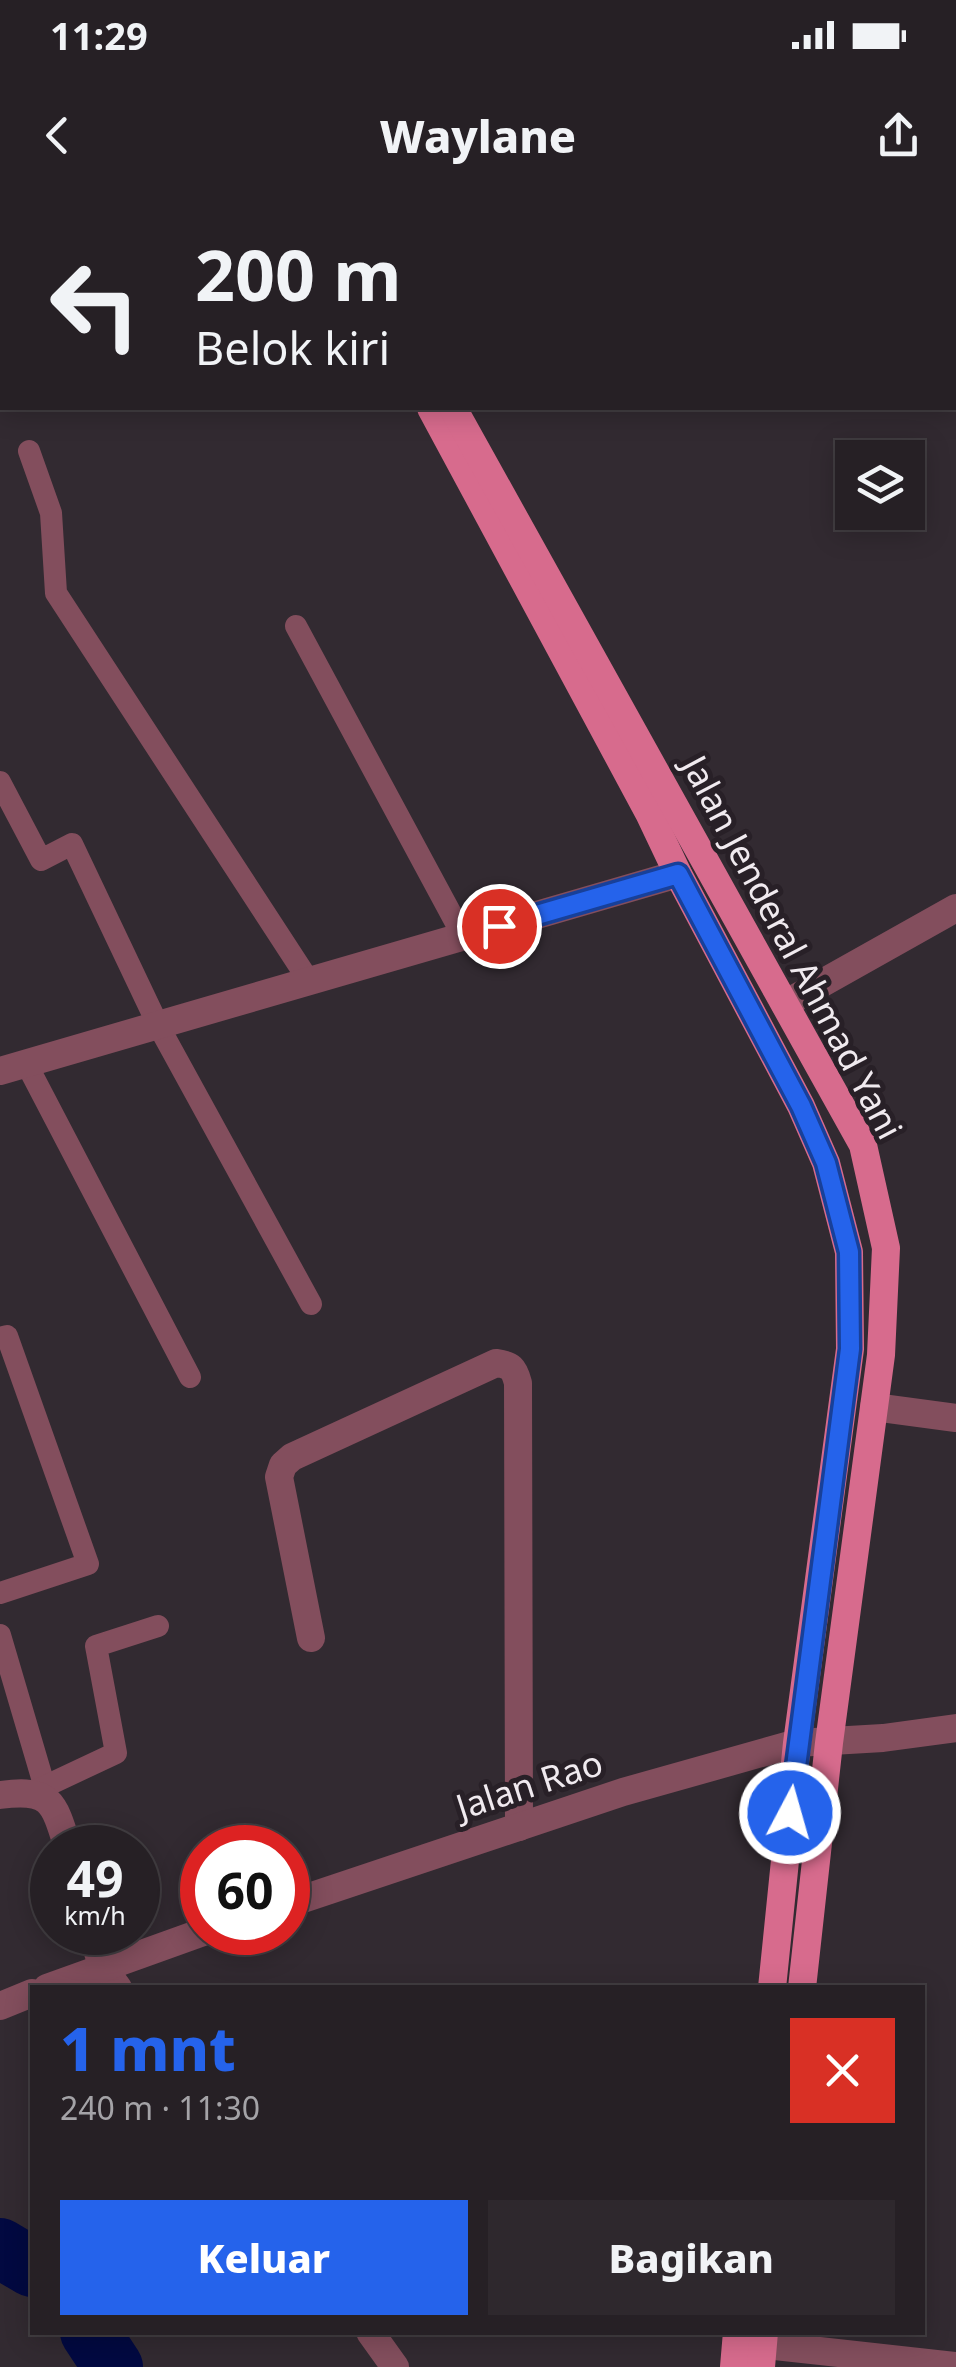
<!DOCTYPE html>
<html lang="id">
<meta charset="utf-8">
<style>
:root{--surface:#262025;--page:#2e282d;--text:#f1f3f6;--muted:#a4a3a7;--line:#423e42;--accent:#2563eb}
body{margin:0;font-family:"Noto Sans",sans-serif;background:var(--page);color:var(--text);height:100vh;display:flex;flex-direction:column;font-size:38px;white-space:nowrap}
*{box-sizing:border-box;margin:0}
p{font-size:32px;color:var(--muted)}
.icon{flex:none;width:55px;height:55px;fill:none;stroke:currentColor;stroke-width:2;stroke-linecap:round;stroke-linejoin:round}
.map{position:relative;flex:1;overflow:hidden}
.details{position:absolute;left:30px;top:1785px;width:895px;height:350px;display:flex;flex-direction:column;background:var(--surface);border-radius:0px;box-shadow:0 5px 25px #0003,0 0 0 2px var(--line)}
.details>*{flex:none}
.top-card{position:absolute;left:0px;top:0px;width:958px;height:210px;box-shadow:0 5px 25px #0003,0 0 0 2px var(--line);background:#262025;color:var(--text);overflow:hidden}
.buttons{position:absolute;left:835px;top:240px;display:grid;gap:20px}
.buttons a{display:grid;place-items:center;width:90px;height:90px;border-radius:0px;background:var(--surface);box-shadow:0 5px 25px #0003,0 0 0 2px var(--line);font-size:50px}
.speed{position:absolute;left:30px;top:1625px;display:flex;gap:20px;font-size:50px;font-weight:700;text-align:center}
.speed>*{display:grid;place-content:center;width:130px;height:130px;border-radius:50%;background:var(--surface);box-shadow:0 5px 25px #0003,0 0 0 2px var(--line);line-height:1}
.speed small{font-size:25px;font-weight:400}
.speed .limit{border:15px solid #d22;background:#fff;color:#111}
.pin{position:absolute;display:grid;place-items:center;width:85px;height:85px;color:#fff;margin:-42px;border:5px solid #fff;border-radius:50%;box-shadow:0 2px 10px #0007}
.me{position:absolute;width:110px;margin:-55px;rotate:6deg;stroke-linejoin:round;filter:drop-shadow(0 0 8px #0008)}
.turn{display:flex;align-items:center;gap:35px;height:210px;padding:0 30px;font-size:45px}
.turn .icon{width:130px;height:130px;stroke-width:2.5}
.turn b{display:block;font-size:70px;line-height:85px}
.round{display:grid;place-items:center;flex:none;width:105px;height:105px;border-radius:0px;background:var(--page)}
.overview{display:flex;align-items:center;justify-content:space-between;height:170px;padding:0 30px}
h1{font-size:60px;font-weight:800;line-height:75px;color:var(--accent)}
.button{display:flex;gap:20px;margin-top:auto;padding:20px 30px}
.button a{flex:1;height:115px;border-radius:0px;background:var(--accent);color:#fff;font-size:40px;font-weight:800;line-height:115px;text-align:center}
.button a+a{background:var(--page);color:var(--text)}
.status{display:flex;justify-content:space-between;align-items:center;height:70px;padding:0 50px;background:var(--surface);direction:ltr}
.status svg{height:28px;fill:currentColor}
header{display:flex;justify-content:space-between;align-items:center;height:130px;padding:0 30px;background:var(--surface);font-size:45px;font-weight:800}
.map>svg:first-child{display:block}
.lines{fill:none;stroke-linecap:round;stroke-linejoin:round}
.river{stroke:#020941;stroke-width:60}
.pedestrian{stroke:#834e5d;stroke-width:22}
.minor{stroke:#834e5d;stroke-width:28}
.primary{stroke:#d76b8d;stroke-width:28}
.route-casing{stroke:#184099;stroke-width:25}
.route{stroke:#2563eb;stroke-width:18}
.labels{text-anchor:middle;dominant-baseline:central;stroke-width:10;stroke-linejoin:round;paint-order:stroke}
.street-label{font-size:35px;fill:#f0eaef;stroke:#282027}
</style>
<div class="status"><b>11:29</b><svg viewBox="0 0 49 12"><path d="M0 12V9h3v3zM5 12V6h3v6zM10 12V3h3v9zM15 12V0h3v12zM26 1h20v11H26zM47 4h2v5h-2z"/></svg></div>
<header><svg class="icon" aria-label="back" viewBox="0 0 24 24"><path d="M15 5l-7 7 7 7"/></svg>Waylane<svg class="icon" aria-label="share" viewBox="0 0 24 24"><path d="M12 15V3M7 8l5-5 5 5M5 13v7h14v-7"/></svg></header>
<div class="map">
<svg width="956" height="2167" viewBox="0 0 956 2167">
<rect width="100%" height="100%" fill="#322a31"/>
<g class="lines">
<!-- river -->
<g class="river">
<path d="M 0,2048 L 32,2067"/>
<path d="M 90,2132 L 113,2167"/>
</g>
<!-- pedestrian -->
<g class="pedestrian">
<path d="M 29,251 L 51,313 L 56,393 L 309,781"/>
<path d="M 296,426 L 463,736"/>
<path d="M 0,582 L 41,660 L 72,644 L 158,825 L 311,1104"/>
<path d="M 26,863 L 190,1177"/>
<path d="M 0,1138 L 7,1136 L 88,1364 L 0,1393"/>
<path d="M 0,1435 L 48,1598"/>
<path d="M 33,1592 L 116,1553 L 96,1446 L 158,1426"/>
</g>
<!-- minor -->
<g class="minor">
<path d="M 596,2 L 600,0"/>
<path d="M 785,804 L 956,708"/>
<path d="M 0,871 L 678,674"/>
<path d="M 874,1207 L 956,1218"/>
<path d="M 311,1438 L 279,1277 L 283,1265 L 292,1257 L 496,1163 C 511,1165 514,1168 518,1183 L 519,1627"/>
<path d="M 0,1595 C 51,1588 54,1602 68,1648"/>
<path d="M 288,1704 L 623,1592 L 797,1543 L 883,1538 L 956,1528"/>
<path d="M 92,1732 L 102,1766 L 118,1788"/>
<path d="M 47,1788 L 203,1732"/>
<path d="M 0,1806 L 32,1793"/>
<path d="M 370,2132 L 395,2167"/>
<path d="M 739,2142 L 956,2166"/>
</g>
<!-- primary -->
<g class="primary">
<path d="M 340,0 L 341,2"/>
<path d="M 431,208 L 649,613 L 678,674 L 801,906 L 826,963 L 849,1052 L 850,1149 L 797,1543 L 772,1788"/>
<path d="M 453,208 L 863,945 L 886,1048 L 881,1155 L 829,1543 L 802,1788"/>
<path d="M 734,2167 L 737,2132"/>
<path d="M 761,2167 L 764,2132"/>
</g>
</g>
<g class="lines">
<defs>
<path id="route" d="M 499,726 L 678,674 L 801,906 L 826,963 L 849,1052 L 850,1149 L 790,1613"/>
</defs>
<!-- route casing -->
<use href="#route" class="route-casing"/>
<!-- route -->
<use href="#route" class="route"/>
</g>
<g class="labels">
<!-- street labels -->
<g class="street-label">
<text transform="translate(793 747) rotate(62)">Jalan Jenderal Ahmad Yani</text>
<text transform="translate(529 1584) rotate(-18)">Jalan Rao</text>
</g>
</g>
</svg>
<div class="buttons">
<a><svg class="icon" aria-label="layers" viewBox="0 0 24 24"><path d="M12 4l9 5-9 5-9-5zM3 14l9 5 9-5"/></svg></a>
</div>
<div class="speed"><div>49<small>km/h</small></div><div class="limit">60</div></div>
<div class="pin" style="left:499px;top:726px;background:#d93025"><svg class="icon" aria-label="arrive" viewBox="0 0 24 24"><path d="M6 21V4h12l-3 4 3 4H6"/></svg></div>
<svg class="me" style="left:790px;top:1613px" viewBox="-20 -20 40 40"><circle r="17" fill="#2563eb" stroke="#fff" stroke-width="3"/><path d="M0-11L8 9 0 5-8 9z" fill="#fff"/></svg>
<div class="top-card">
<div class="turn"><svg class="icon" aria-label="left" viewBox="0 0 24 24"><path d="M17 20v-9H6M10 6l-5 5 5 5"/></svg><div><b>200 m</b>Belok kiri</div></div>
</div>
<section class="details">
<div class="overview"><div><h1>1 mnt</h1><p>240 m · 11:30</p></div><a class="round" style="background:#d93025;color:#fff"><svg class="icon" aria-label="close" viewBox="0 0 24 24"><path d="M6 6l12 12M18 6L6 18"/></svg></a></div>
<div class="button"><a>Keluar</a><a>Bagikan</a></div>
</section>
</div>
